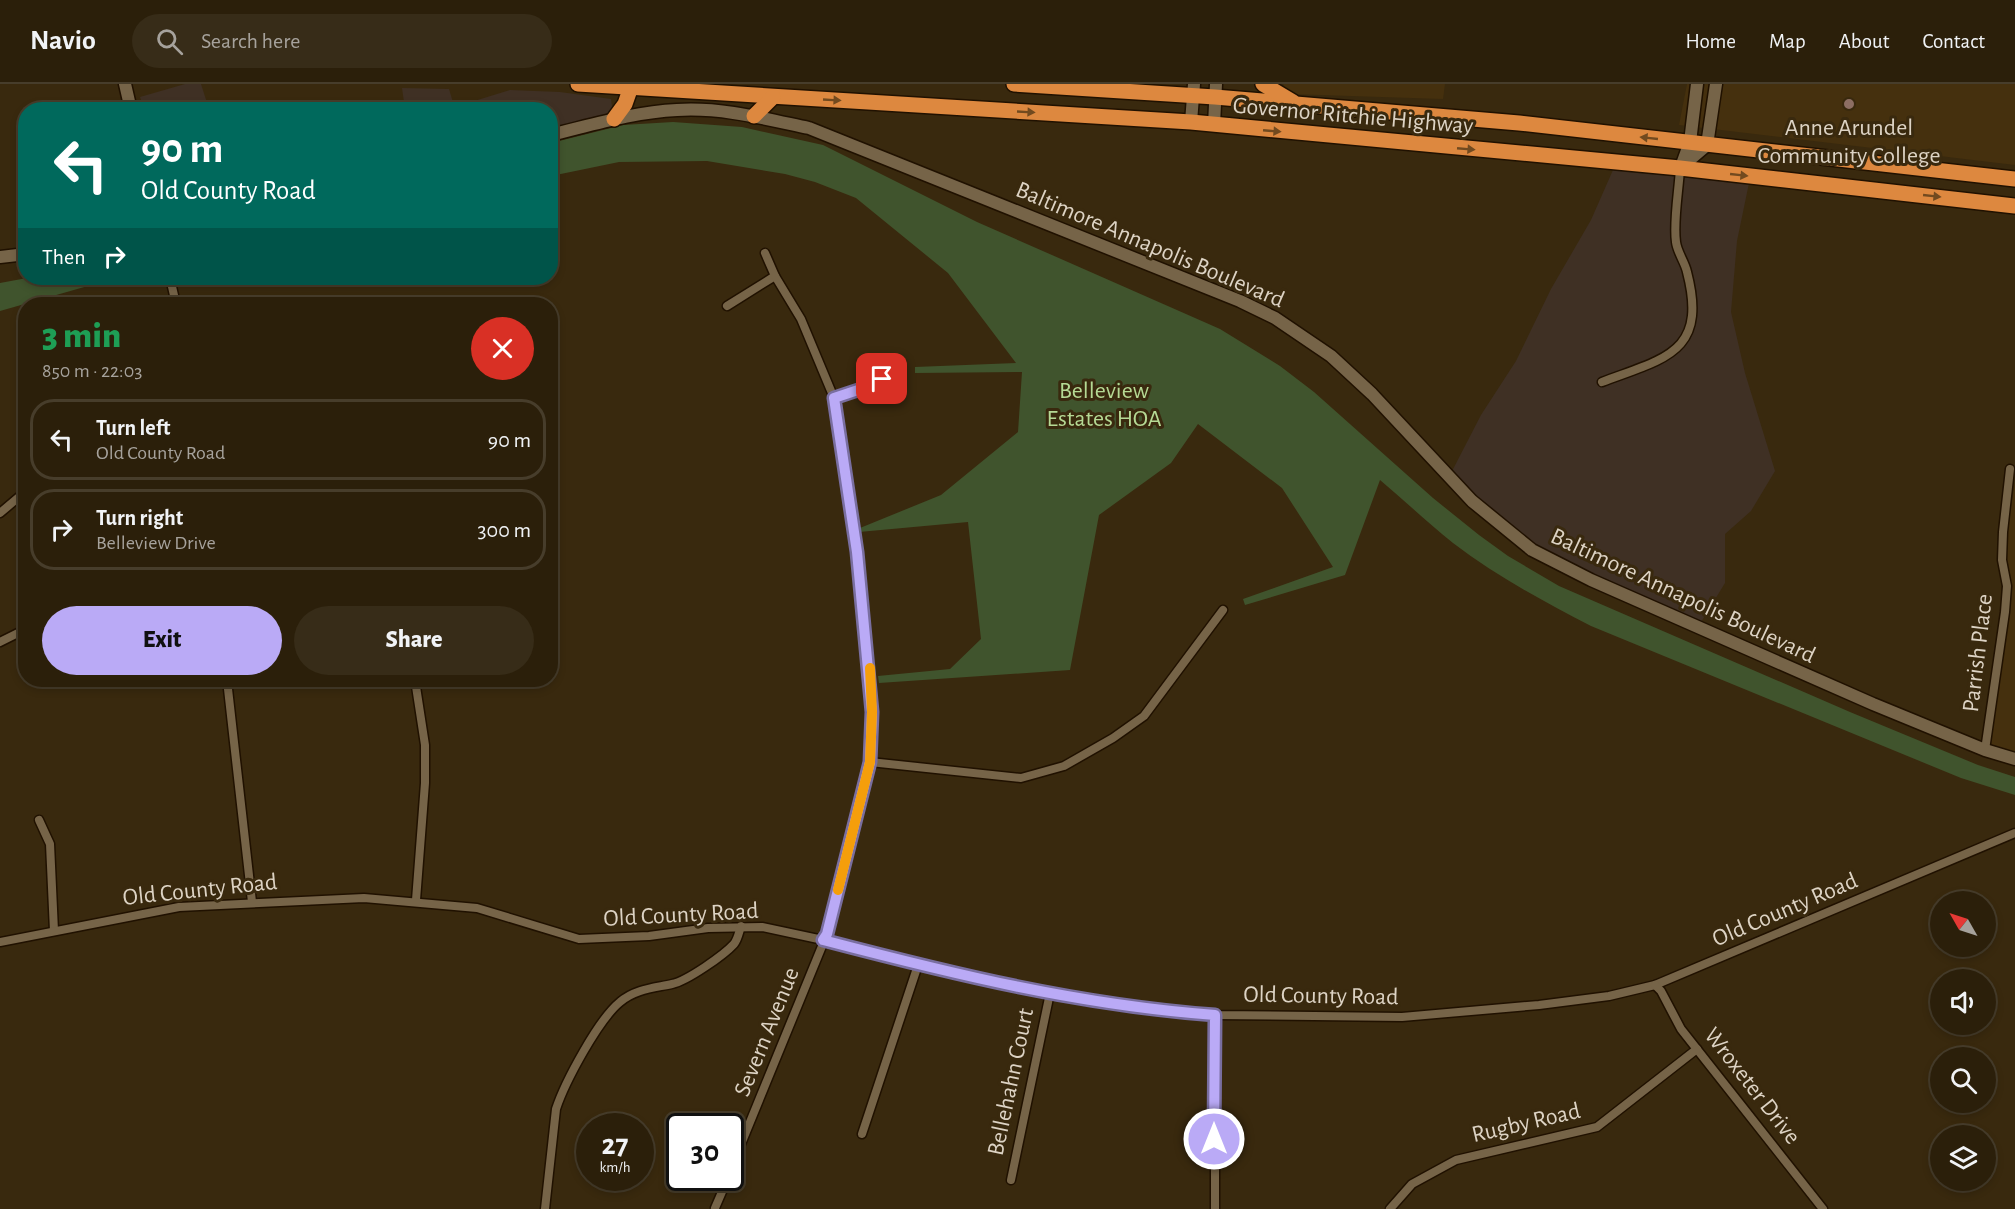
<!DOCTYPE html>
<meta charset="utf-8">
<style>
:root{--surface:#2b1f0a;--page:#372c18;--text:#f1f3f6;--muted:#a6a29c;--line:#473d2b;--accent:#baaaf6}
body{margin:0;font-family:"Alegreya Sans",sans-serif;background:var(--page);color:var(--text);height:100vh;display:flex;flex-direction:column;font-size:22px;white-space:nowrap}
*{box-sizing:border-box;margin:0}
p{font-size:20px;color:var(--muted)}
.icon{flex:none;width:33px;height:33px;fill:none;stroke:currentColor;stroke-width:2;stroke-linecap:round;stroke-linejoin:round}
.map{position:relative;flex:1;overflow:hidden}
.panel{position:absolute;left:18px;top:213px;width:540px;height:390px;display:flex;flex-direction:column;background:var(--surface);border-radius:24px;box-shadow:0 3px 9px #0003,0 0 0 2px var(--line)}
.panel>*{flex:none}
.top-card{position:absolute;left:18px;top:18px;width:540px;height:183px;border-radius:24px;box-shadow:0 3px 9px #0003,0 0 0 2px var(--line);background:#00695c;color:#fff;overflow:hidden}
.needle{width:39px;rotate:309deg}
.buttons{position:absolute;left:1930px;top:807px;display:grid;gap:12px}
.buttons a{display:grid;place-items:center;width:66px;height:66px;border-radius:50%;background:var(--surface);box-shadow:0 3px 9px #0003,0 0 0 2px var(--line);font-size:30px}
.speed{position:absolute;left:576px;top:1029px;display:flex;gap:12px;font-size:30px;font-weight:700;text-align:center}
.speed>*{display:grid;place-content:center;width:78px;height:78px;border-radius:50%;background:var(--surface);box-shadow:0 3px 9px #0003,0 0 0 2px var(--line);line-height:1}
.speed small{font-size:15px;font-weight:400}
.speed .limit{border:3px solid #111;border-radius:9px;background:#fff;color:#111}
.pin{position:absolute;display:grid;place-items:center;width:51px;height:51px;color:#fff;margin:-26px;border-radius:12px;box-shadow:0 3px 9px #0006}
.me{position:absolute;width:66px;margin:-33px;rotate:0deg;stroke-linejoin:round;filter:drop-shadow(0 0 4px #0008)}
.turn{display:flex;align-items:center;gap:21px;height:126px;padding:0 24px;font-size:27px}
.turn .icon{width:78px;height:78px;stroke-width:2.5}
.turn b{display:block;font-size:42px;line-height:51px}
.then{display:flex;align-items:center;height:57px;padding:0 24px;background:#0003;gap:12px;font-size:22px}
.round{display:grid;place-items:center;flex:none;width:63px;height:63px;border-radius:32px;background:var(--page)}
.summary{display:flex;align-items:center;justify-content:space-between;height:102px;padding:0 24px}
h1{font-size:36px;font-weight:800;line-height:45px;color:#1e9e55}
.button{display:flex;gap:12px;margin-top:auto;padding:12px 24px}
.button a{flex:1;height:69px;border-radius:36px;background:var(--accent);color:#111;font-size:24px;font-weight:800;line-height:69px;text-align:center}
.button a+a{background:var(--page);color:var(--text)}
ul{padding:0;list-style:none}
li{display:flex;align-items:center;gap:18px;height:81px;margin:0 12px 9px;padding:0 12px;border:3px solid var(--line);border-radius:24px}
li div{flex:1}
li b{display:block;font-size:22px}
li em{font-style:normal}
header{display:flex;align-items:center;gap:36px;box-sizing:border-box;height:84px;padding:0 30px;background:var(--surface);border-bottom:2px solid var(--line)}
header strong{font-size:28px}
nav{display:flex;gap:33px;margin-inline-start:auto;font-size:21px}
.search{width:420px;height:54px;background:var(--page);display:flex;align-items:center;gap:15px;box-sizing:border-box;padding:0 21px;border-radius:33px;color:var(--muted);font-size:22px}
.map>svg:first-child{display:block}
.commercial{fill:#3f3024}
.built{fill:#45300e}
.green{fill:#40542d}
.lines{fill:none;stroke-linecap:round;stroke-linejoin:round}
.street-casing{stroke:#201100;stroke-width:11}
.secondary-casing{stroke:#201100;stroke-width:15}
.highway-casing{stroke:#201100;stroke-width:18}
.street{stroke:#766448;stroke-width:8}
.secondary{stroke:#766448;stroke-width:12}
.highway{stroke:#dd883f;stroke-width:15}
.oneway{fill:#724a1f}
.route-casing{stroke:#796ea0;stroke-width:15}
.route{stroke:#baaaf6;stroke-width:10}
.slow{stroke:#f59e0b;stroke-width:10}
.education-dot{fill:#8d6e63;stroke:#39290e;stroke-width:2}
.labels{text-anchor:middle;dominant-baseline:central;stroke-width:6;stroke-linejoin:round;paint-order:stroke}
.street-label{font-size:24px;fill:#ddd3c4;stroke:#39290e}
.poi-label{font-size:24px;fill:#ddd3c4;stroke:#39290e}
.park-label{font-size:24px;fill:#b5d994;stroke:#39290e}
</style>
<header>
<strong>Navio</strong>
<div class="search"><svg class="icon" aria-label="search" viewBox="0 0 24 24"><circle cx="10" cy="10" r="6"/><path d="M15 15l6 6"/></svg>Search here</div>
<nav><a>Home</a><a>Map</a><a>About</a><a>Contact</a></nav>
</header>
<div class="map">
<svg width="2015" height="1125" viewBox="0 0 2015 1125">
<rect width="100%" height="100%" fill="#39290e"/>
<!-- commercial -->
<g class="commercial">
<path d="M 185,0 L 201,0 L 209,25 L 144,25 L 140,13 Z"/>
<path d="M 402,4 L 449,5 L 455,25 L 405,25 Z"/>
<path d="M 510,6 L 560,8 L 611,15 L 613,30 L 551,44 L 550,26 L 459,26 L 458,22 Z"/>
<path d="M 1613,86 L 1749,99 L 1737,157 L 1731,228 L 1745,289 L 1775,387 L 1751,427 L 1725,450 L 1725,499 L 1698,543 L 1556,480 L 1449,393 L 1481,331 L 1516,277 L 1551,205 L 1591,136 Z"/>
</g>
<!-- built -->
<g class="built">
<path d="M 1283,0 L 1445,0 L 1443,15 L 1289,10 Z"/>
<path d="M 1687,0 L 2015,0 L 2015,81 L 1679,41 Z"/>
<path d="M 2015,399 L 2015,675 L 1985,666 L 2005,528 L 2002,476 Z"/>
</g>
<!-- green -->
<g class="green">
<path d="M 673,38 L 742,43 L 823,61 L 977,138 L 1220,245 L 1280,282 L 1314,308 L 1433,414 L 1479,451 L 1508,472 L 1559,502 L 1850,628 L 1978,681 L 2015,693 L 2015,711 L 1961,694 L 1591,542 C 1543,517 1496,492 1453,459 C 1428,439 1405,417 1380,396 L 1345,491 L 1245,521 L 1243,515 L 1333,483 L 1282,404 L 1198,340 L 1171,379 L 1099,431 L 1070,586 L 879,599 L 878,592 L 950,585 L 981,555 L 968,438 L 859,448 L 860,444 L 941,411 L 1018,348 L 1022,288 L 915,289 L 915,283 L 1016,279 L 948,189 L 856,114 L 815,98 L 785,90 L 707,77 L 619,78 L 551,92 L 551,59 L 623,41 Z"/>
<path d="M 27,194 L 116,194 L 0,227 L 0,199 Z"/>
</g>
<g class="lines">
<defs>
<g id="street">
<path d="M 170,194 L 176,220"/>
<path d="M 727,222 L 775,192"/>
<path d="M 1602,298 C 1665,274 1708,269 1687,188 C 1685,178 1677,168 1676,158 C 1673,137 1679,106 1680,84"/>
<path d="M 834,314 L 870,302 L 894,287"/>
<path d="M 0,429 L 26,407"/>
<path d="M 0,558 L 26,545"/>
<path d="M 227,596 L 252,818"/>
<path d="M 415,596 L 425,661 L 425,699 L 416,816"/>
<path d="M 1985,666 L 2005,528 L 2007,502 L 2002,476 L 2003,448 L 2010,385"/>
<path d="M 870,678 L 1021,694 L 1064,682 L 1113,654 L 1144,632 L 1223,526"/>
<path d="M 39,736 L 50,760 L 54,847"/>
<path d="M 0,858 L 179,823 L 364,814 L 477,824 L 579,855 L 649,852 L 708,844 L 762,843 L 823,856 L 958,891 L 1087,917 L 1215,931 L 1402,933 L 1539,921 L 1609,912 L 1655,901 L 2015,749"/>
<path d="M 1655,901 L 1661,907 L 1681,945 L 1823,1125"/>
<path d="M 1215,931 L 1215,1125"/>
<path d="M 862,1050 L 918,881"/>
<path d="M 730,1087 L 827,850 L 870,678 L 872,628 L 857,468 L 834,314 L 801,235 L 775,192 L 765,169"/>
<path d="M 1011,1096 L 1050,909"/>
<path d="M 715,1124 L 728,1094"/>
<path d="M 545,1125 L 556,1025 C 565,998 598,936 620,918 C 635,905 654,904 672,900 C 687,897 724,871 734,860 C 738,855 739,848 741,842"/>
<path d="M 1390,1125 L 1412,1100 L 1456,1076 L 1597,1043 L 1697,965"/>
</g>
<g id="secondary">
<path d="M 125,0 L 131,26"/>
<path d="M 1191,38 L 1194,0"/>
<path d="M 1214,41 L 1216,0"/>
<path d="M 550,51 C 592,41 634,28 677,26 C 721,23 766,35 809,44 L 1240,217 L 1275,234 L 1331,272 L 1372,310 L 1472,417 L 1532,466 L 1591,496 L 1873,620 L 1985,666 L 2015,675"/>
<path d="M 1681,83 L 1690,58 L 1697,0"/>
<path d="M 1680,84 L 1707,61 L 1716,0"/>
<path d="M 0,173 L 26,170"/>
</g>
<g id="highway">
<path d="M 578,0 L 1191,38 L 1680,84 L 2015,122"/>
<path d="M 1014,0 L 1215,13 L 1519,39 L 2015,95"/>
<path d="M 1263,0 L 1293,18"/>
<path d="M 754,32 L 773,13"/>
<path d="M 614,35 L 625,20 L 632,0"/>
</g>
</defs>
<!-- street casing -->
<use href="#street" class="street-casing"/>
<!-- secondary casing -->
<use href="#secondary" class="secondary-casing"/>
<!-- highway casing -->
<use href="#highway" class="highway-casing"/>
<!-- street -->
<use href="#street" class="street"/>
<!-- secondary -->
<use href="#secondary" class="secondary"/>
<!-- highway -->
<use href="#highway" class="highway"/>
</g>
<!-- one-way arrows -->
<defs><path id="oneway-solid" d="M-6-.8H1V-3.2L6.5 0L1 3.2V.8H-6Z" transform="scale(1.5)"/></defs>
<g class="oneway">
<use href="#oneway-solid" transform="translate(832 16) rotate(3)"/>
<use href="#oneway-solid" transform="translate(1026 28) rotate(3)"/>
<use href="#oneway-solid" transform="translate(1272 47) rotate(5)"/>
<use href="#oneway-solid" transform="translate(1649 54) rotate(-174)"/>
<use href="#oneway-solid" transform="translate(1466 65) rotate(5)"/>
<use href="#oneway-solid" transform="translate(1739 91) rotate(6)"/>
<use href="#oneway-solid" transform="translate(1932 112) rotate(6)"/>
</g>
<g class="lines">
<defs>
<path id="route" d="M 882,295 L 870,302 L 834,314 L 857,468 L 872,628 L 870,678 L 827,850 L 823,856 C 953,890 1079,921 1215,931 L 1214,1055"/>
</defs>
<!-- route casing -->
<use href="#route" class="route-casing"/>
<!-- route -->
<use href="#route" class="route"/>
<!-- slow -->
<path class="slow" d="M 838,806 L 870,678 L 872,628 L 870,584"/>
</g>
<!-- markers -->
<circle class="education-dot" cx="1849" cy="20" r="6"/>
<g class="labels">
<!-- street labels -->
<g class="street-label">
<text transform="translate(1353 32) rotate(5)">Governor Ritchie Highway</text>
<text transform="translate(1150 161) rotate(23)">Baltimore Annapolis Boulevard</text>
<text transform="translate(1683 512) rotate(25)">Baltimore Annapolis Boulevard</text>
<text transform="translate(1978 569) rotate(-83)">Parrish Place</text>
<text transform="translate(200 806) rotate(-6)">Old County Road</text>
<text transform="translate(1785 826) rotate(-23)">Old County Road</text>
<text transform="translate(681 831) rotate(-3)">Old County Road</text>
<text transform="translate(1321 912) rotate(1)">Old County Road</text>
<text transform="translate(767 948) rotate(-68)">Severn Avenue</text>
<text transform="translate(1011 998) rotate(-78)">Bellehahn Court</text>
<text transform="translate(1752 1002) rotate(52)">Wroxeter Drive</text>
<text transform="translate(1526 1039) rotate(-13)">Rugby Road</text>
</g>
<!-- poi labels -->
<g class="poi-label">
<text x="1849" y="44">Anne Arundel<tspan x="1849" dy="28">Community College</tspan></text>
</g>
<!-- park labels -->
<g class="park-label">
<text x="1104" y="307">Belleview<tspan x="1104" dy="28">Estates HOA</tspan></text>
</g>
</g>
</svg>
<div class="buttons">
<a><svg class="needle" viewBox="-14 -14 28 28"><path d="M0-13l5 13h-10z" fill="#e53935"/><path d="M0 13l5-13h-10z" fill="#a6a29c"/></svg></a>
<a><svg class="icon" aria-label="sound" viewBox="0 0 24 24"><path d="M4 9h4l5-4v14l-5-4H4zM17 9q2 3 0 6"/></svg></a>
<a><svg class="icon" aria-label="search" viewBox="0 0 24 24"><circle cx="10" cy="10" r="6"/><path d="M15 15l6 6"/></svg></a>
<a><svg class="icon" aria-label="layers" viewBox="0 0 24 24"><path d="M12 4l9 5-9 5-9-5zM3 14l9 5 9-5"/></svg></a>
</div>
<div class="speed"><div>27<small>km/h</small></div><div class="limit">30</div></div>
<div class="pin" style="left:882px;top:295px;background:#d93025"><svg class="icon" aria-label="arrive" viewBox="0 0 24 24"><path d="M6 21V4h12l-3 4 3 4H6"/></svg></div>
<svg class="me" style="left:1214px;top:1055px" viewBox="-20 -20 40 40"><circle r="17" fill="#baaaf6" stroke="#fff" stroke-width="3"/><path d="M0-11L8 9 0 5-8 9z" fill="#fff"/></svg>
<div class="top-card">
<div class="turn"><svg class="icon" aria-label="left" viewBox="0 0 24 24"><path d="M17 20v-9H6M10 6l-5 5 5 5"/></svg><div><b>90 m</b>Old County Road</div></div>
<div class="then">Then<svg class="icon" aria-label="right" viewBox="0 0 24 24"><path d="M7 20v-9h11M14 6l5 5-5 5"/></svg></div>
</div>
<section class="panel">
<div class="summary"><div><h1>3 min</h1><p>850 m · 22:03</p></div><a class="round" style="background:#d93025;color:#fff"><svg class="icon" aria-label="close" viewBox="0 0 24 24"><path d="M6 6l12 12M18 6L6 18"/></svg></a></div>
<ul>
<li><svg class="icon" aria-label="left" viewBox="0 0 24 24"><path d="M17 20v-9H6M10 6l-5 5 5 5"/></svg><div><b>Turn left</b><p>Old County Road</p></div><em>90 m</em></li>
<li><svg class="icon" aria-label="right" viewBox="0 0 24 24"><path d="M7 20v-9h11M14 6l5 5-5 5"/></svg><div><b>Turn right</b><p>Belleview Drive</p></div><em>300 m</em></li>
</ul>
<div class="button"><a>Exit</a><a>Share</a></div>
</section>
</div>
